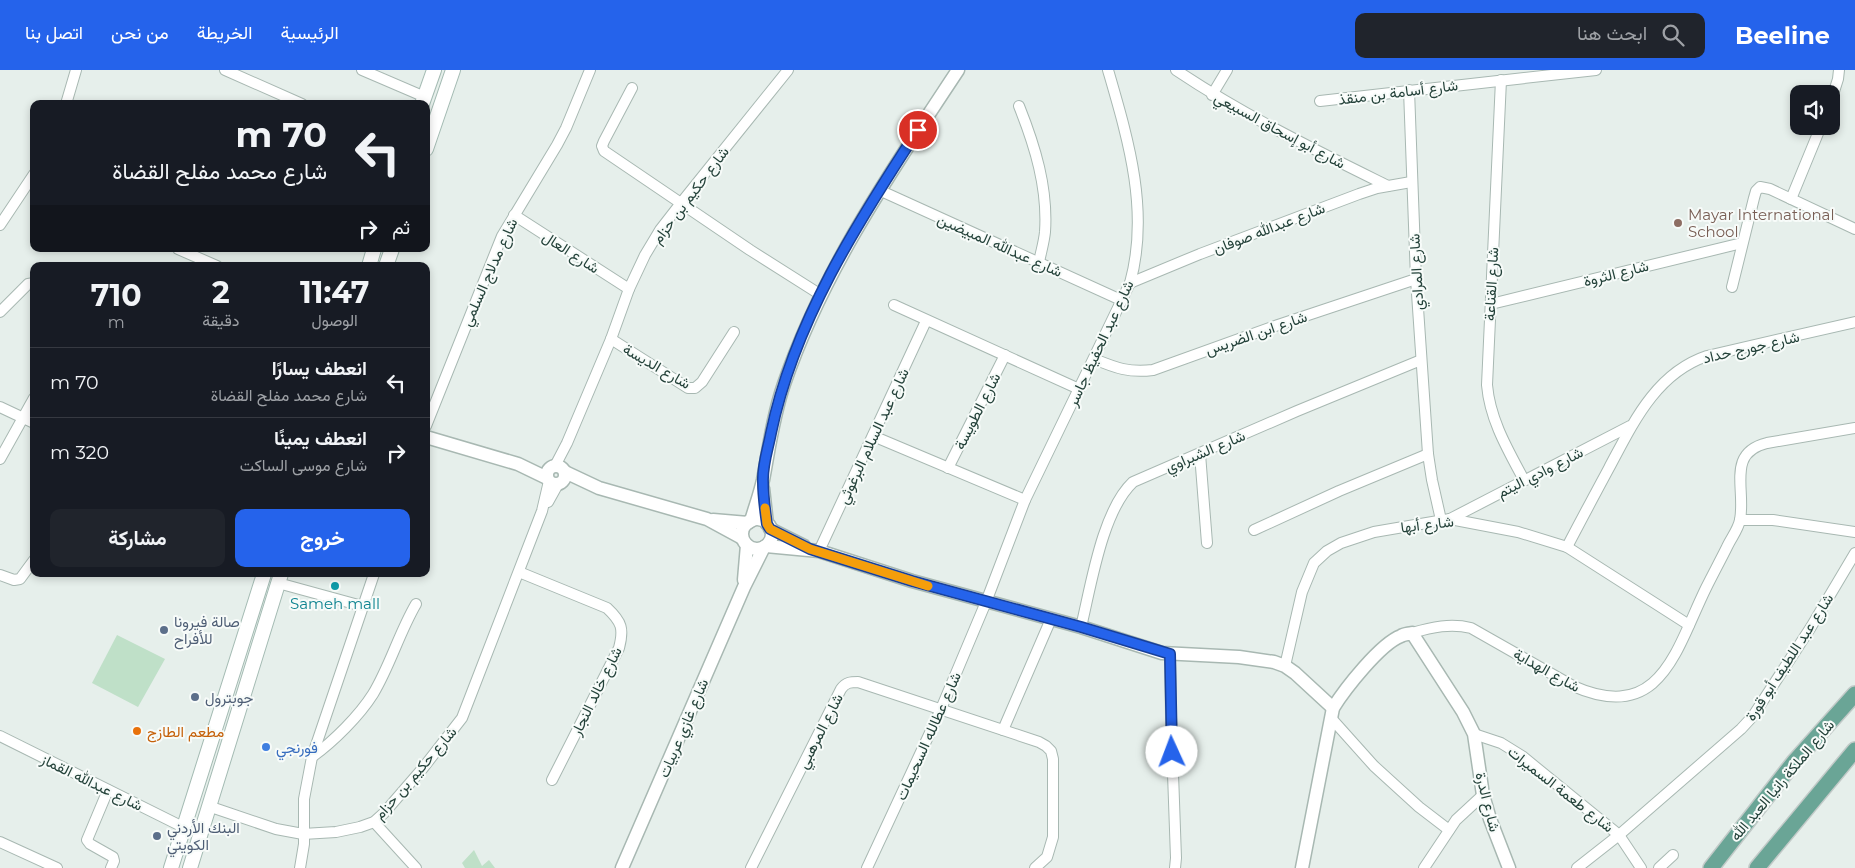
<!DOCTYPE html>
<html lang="ar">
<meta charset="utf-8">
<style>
:root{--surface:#171b24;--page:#20242c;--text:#f1f3f6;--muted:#9ea1a6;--line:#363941;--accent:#2563eb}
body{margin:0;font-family:Montserrat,Vazirmatn,sans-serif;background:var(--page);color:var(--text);direction:rtl;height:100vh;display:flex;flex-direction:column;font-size:19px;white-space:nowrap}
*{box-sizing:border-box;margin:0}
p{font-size:16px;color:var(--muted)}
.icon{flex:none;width:28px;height:28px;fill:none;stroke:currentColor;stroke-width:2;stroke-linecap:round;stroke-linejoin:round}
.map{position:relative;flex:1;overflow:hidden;direction:ltr}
.panel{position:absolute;left:30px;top:192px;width:400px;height:315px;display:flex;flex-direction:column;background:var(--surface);border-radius:10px;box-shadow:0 2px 8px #0003;direction:rtl}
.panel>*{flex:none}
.hud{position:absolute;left:30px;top:30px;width:400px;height:152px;border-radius:10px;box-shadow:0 2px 8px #0003;direction:rtl;background:#171b24;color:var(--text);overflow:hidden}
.tools{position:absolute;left:1790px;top:15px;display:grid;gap:10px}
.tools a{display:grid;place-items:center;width:50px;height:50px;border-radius:10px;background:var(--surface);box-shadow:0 2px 8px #0003;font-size:25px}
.pin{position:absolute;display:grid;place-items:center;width:42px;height:42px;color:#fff;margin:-21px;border:2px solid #fff;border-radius:50%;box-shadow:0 1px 5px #0007}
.me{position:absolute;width:55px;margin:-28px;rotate:358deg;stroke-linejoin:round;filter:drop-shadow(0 0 4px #0008)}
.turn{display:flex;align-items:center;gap:18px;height:105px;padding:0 20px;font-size:22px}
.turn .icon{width:65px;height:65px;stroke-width:2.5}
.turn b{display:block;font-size:35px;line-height:42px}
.then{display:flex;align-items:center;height:48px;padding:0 20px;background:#0003;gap:10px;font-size:19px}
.eta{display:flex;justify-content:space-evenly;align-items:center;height:85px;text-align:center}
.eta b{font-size:30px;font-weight:700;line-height:35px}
.primary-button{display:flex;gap:10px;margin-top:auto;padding:10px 20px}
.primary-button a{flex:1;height:58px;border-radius:10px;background:var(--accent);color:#fff;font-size:20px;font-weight:700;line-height:58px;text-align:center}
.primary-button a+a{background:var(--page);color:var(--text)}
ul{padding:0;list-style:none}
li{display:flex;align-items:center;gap:15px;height:70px;padding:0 20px;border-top:1px solid var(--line)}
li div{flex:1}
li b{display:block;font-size:19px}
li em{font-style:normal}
header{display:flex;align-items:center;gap:30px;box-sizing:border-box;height:70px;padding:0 25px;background:var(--accent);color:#fff}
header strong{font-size:24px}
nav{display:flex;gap:28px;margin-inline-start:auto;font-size:18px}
.search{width:350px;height:45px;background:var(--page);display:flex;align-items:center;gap:12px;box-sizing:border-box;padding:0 18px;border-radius:10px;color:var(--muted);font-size:19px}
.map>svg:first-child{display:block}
.green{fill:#bfe0c8}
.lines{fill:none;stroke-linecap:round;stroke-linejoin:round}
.minor-casing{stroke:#a8b8b2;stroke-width:12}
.tertiary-casing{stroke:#a8b8b2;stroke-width:15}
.secondary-casing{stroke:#a4bbb3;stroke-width:16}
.primary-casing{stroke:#c2cac8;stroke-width:18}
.minor{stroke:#fff;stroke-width:10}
.tertiary{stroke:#fff;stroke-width:12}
.secondary{stroke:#fff;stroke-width:14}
.primary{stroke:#6aa596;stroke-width:15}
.route-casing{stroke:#184099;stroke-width:12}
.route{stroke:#2563eb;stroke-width:9}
.slow{stroke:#f59e0b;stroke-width:9}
.education-dot{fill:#8d6e63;stroke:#f7fbf9;stroke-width:2}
.culture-dot{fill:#0f9aa8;stroke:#f7fbf9;stroke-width:2}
.service-dot{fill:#5c6f8a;stroke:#f7fbf9;stroke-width:2}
.food-dot{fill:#e8710a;stroke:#f7fbf9;stroke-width:2}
.shop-dot{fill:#3f7fe0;stroke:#f7fbf9;stroke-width:2}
.labels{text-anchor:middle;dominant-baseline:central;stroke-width:4;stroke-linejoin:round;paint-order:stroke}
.street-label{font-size:15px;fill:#24423a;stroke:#f7fbf9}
.education-label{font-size:15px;fill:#785e54;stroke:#f7fbf9;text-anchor:start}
.culture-label{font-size:15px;fill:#0d838f;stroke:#f7fbf9}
.service-label{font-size:15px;fill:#4e5e75;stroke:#f7fbf9;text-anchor:start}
.food-label{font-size:15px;fill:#c56008;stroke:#f7fbf9;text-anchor:start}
.shop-label{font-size:15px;fill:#366cbe;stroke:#f7fbf9;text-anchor:start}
</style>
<header>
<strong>Beeline</strong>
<div class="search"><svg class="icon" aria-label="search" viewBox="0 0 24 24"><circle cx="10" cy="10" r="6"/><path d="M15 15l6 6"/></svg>ابحث هنا</div>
<nav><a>الرئيسية</a><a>الخريطة</a><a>من نحن</a><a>اتصل بنا</a></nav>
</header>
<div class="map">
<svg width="1855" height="798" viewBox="0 0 1855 798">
<rect width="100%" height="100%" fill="#e6efeb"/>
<!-- green -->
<g class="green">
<path d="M 117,565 L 165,589 L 138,637 L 92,613 Z"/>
<path d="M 474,780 L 482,796 L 489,790 L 495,798 L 465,798 L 462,793 Z"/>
</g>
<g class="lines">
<defs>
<g id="minor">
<path d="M 225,0 L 302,34"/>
<path d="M 362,0 L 425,27"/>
<path d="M 1176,0 C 1243,45 1315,80 1388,116"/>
<path d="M 1501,10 L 1487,315 C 1490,350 1508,380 1524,410"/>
<path d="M 632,18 L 604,71 L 602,76 L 604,81 L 750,180 L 821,225"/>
<path d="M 1409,20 L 1416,209 L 1428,384 L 1432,410 L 1441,450"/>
<path d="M 1212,25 L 1227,0"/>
<path d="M 1320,31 L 1596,0"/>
<path d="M 1831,31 L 1838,9 L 1839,0"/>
<path d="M 66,34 L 76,0"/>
<path d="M 1019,36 C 1035,76 1048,118 1045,162 C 1044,172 1041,182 1039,192"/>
<path d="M 879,120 L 1121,230"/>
<path d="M 1791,129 L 1821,56"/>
<path d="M 514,145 L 629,219"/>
<path d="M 0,155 L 34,104"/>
<path d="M 178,179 L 217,196"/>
<path d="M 1130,213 L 1200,184 L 1359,124 L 1377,118 L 1411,112"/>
<path d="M 1732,217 L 1754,128 L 1756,121 L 1760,117 L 1770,119 L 1855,159"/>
<path d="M 1491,234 L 1742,173"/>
<path d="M 894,235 L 1079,319"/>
<path d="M 0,242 L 28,214 L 34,213"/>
<path d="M 611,269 L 688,318 L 695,318 L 702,312 L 734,262"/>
<path d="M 1094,289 C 1116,298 1129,303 1153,300 L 1278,255 L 1416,209"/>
<path d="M 0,337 L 34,353"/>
<path d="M 426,356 L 502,166 L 557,75 L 566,58 L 590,0"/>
<path d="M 873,366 L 1025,430"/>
<path d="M 1200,384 L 1207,473"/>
<path d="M 0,389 L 34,328"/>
<path d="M 555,396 L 567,373 L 611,269 L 629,219 L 645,185 L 660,160 L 681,133 L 788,0"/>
<path d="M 948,398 L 1005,285"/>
<path d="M 548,432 L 558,414"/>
<path d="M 1450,449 L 1630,356"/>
<path d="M 1740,450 L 1773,450 L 1855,462"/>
<path d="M 1254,460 L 1339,421 L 1428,384"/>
<path d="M 1567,477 C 1581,450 1595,424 1609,398 C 1633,353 1656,303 1707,286 L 1855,252"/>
<path d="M 819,481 L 926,251"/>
<path d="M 519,502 L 607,538 C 622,552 624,559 619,578 L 552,710"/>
<path d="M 0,505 L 14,510 L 20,509 L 34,490"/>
<path d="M 278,513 L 362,536"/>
<path d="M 1081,557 C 1091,516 1102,441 1133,412 L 1297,341 L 1421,290"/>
<path d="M 1412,563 C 1432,557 1451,553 1471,558 L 1573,616 C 1661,655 1676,579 1706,518 C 1713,504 1720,491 1727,477 C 1731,468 1738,460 1740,450 C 1746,419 1726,383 1767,373 L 1855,358"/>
<path d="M 1170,584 L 1171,647 L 1176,788 L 1175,798"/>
<path d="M 1285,596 L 1302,522 L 1314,493 L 1327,481 L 1341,473 L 1374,462 L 1450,449 L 1518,462 L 1567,477 L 1689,555"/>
<path d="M 1331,648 L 1374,696 L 1419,737 L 1449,760"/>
<path d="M 1003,660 L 1051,549"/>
<path d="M 1474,664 L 1501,673 L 1522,686 L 1619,765 L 1641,798"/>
<path d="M 0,666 L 183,757"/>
<path d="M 312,687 C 334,671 359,646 373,624 C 390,596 399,563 416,534"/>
<path d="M 108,720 L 87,770 L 90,774 L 113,787 L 114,791 L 111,798"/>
<path d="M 208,736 L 276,759 L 303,764 L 336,762 L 360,757 L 374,752 L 384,743 L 423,698 L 462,648 L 542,441 L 549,411"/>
<path d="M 374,752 L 416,798"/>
<path d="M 0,772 L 57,798"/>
<path d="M 300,798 L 304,774 L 304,729 L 312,687 L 374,504"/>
<path d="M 751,798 L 841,619 C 846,612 851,612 858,612 L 1039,672 L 1046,676 L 1051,681 L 1053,689 L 1053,767 L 1047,787 L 1035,798"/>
<path d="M 867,798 L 941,639 L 986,532 L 1025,430 L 1130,213 C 1150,141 1128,69 1108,0"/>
<path d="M 1424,798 L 1456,750 L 1483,725"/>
<path d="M 1577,798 L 1619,765 L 1741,659 L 1753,646 L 1811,557 L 1855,483"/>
<path d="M 1659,798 L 1673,785"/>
</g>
<g id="tertiary">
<path d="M 426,367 L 518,394 L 547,408"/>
<circle cx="556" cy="405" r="9"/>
<path d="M 565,402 L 599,418 L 707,449 L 742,468"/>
<path d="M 763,418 L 767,454"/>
<circle cx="757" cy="464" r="15"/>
<path d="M 713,450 L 748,453"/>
<path d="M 751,451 C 755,437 760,424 763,410 C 769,378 773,346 784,314 C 823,200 892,100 958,0"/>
<path d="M 770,459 L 804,476"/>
<path d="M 766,476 L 819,481 L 912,511 L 1081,557 L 1162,583 L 1239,587 L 1274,592 L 1285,596 L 1295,603 L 1333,638"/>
<path d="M 744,510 L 747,475"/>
<path d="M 622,798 L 744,517 L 764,477"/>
<path d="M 1302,798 L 1333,638 C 1345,619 1380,574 1401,566 C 1404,564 1408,564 1412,563 L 1463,642 L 1474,664 L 1483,725 L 1490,749 L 1509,798"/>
</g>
<g id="secondary">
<path d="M 422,34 L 434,0"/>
<path d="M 426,79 L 453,0"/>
<path d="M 369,196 L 374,179"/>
<path d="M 386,196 L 392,179"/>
<path d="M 171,798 L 264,504"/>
<path d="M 190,798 L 281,504"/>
</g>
<g id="primary">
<path d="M 1711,798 L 1794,692 L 1855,624"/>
<path d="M 1757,798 L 1855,680"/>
</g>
</defs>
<!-- minor casing -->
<use href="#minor" class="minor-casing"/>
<!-- tertiary casing -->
<use href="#tertiary" class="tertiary-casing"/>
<!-- secondary casing -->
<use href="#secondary" class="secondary-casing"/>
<!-- primary casing -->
<use href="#primary" class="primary-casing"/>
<!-- minor -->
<use href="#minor" class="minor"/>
<!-- tertiary -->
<use href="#tertiary" class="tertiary"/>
<!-- secondary -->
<use href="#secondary" class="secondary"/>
<!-- primary -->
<use href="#primary" class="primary"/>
</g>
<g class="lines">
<defs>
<path id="route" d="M 918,60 C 857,153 794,252 771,363 C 768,379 762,396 763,412 C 763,426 765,440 767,454 L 770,459 L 810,479 L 912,511 L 1081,557 L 1170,584 L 1172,682"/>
</defs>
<!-- route casing -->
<use href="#route" class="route-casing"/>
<!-- route -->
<use href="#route" class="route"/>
<!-- slow -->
<path class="slow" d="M 765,438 L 767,454 L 770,459 L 810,479 L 928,516"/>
</g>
<!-- markers -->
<circle class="education-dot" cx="1678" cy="153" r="5"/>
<circle class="culture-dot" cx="335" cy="516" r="5"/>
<g class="service-dot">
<circle cx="164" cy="560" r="5"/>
<circle cx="195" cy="627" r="5"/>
<circle cx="157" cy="766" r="5"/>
</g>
<circle class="food-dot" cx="137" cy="661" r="5"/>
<circle class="shop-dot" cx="266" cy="677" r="5"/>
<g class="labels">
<!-- street labels -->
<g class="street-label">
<text transform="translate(1398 22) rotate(-7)">شارع أسامة بن منقذ</text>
<text transform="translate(1280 60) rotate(28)">شارع أبو إسحاق السبيعي</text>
<text transform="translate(690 125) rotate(-53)">شارع حكيم بن حزام</text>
<text transform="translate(1269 158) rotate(-21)">شارع عبدالله صوفان</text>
<text transform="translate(1000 175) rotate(24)">شارع عبدالله المبيضين</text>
<text transform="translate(571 182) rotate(33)">شارع العال</text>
<text transform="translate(489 202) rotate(-66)">شارع مدلاج السلمي</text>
<text transform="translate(1416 202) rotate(-93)">شارع المرادي</text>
<text transform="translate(1616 203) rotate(-14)">شارع الثروة</text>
<text transform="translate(1491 214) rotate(-87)">شارع القناعة</text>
<text transform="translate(1256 263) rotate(-19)">شارع ابن الضريس</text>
<text transform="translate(1100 273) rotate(-65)">شارع عبد الحفيظ جاسر</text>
<text transform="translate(1751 277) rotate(-13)">شارع جورج حداد</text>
<text transform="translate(657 296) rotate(30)">شارع الديسة</text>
<text transform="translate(977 341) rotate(-63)">شارع الطويسة</text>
<text transform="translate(873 366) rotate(-65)">شارع عبد السلام البرغوثي</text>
<text transform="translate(1205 381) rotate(-23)">شارع الشبراوي</text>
<text transform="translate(1540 402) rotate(-27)">شارع وادي اليتم</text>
<text transform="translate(1427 454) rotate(-7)">شارع أبها</text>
<text transform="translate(1789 587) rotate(-57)">شارع عبد اللطيف أبو قورة</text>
<text transform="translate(1547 600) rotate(29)">شارع الهداية</text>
<text transform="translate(596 621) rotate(-64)">شارع خالد النجار</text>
<text transform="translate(683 658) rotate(-67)">شارع غازي عربيات</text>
<text transform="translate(820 661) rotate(-63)">شارع المرهبي</text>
<text transform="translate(928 666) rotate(-66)">شارع عطالله السحيمات</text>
<text transform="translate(415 703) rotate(-49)">شارع حكيم بن حزام</text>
<text transform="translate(1782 710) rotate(-50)">شارع الملكة رانيا العبد الله</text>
<text transform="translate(92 712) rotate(26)">شارع عبدالله القماز</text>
<text transform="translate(1561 719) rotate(38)">شارع طعمة السميرات</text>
<text transform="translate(1488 732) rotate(76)">شارع الدرة</text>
</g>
<!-- education labels -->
<g class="education-label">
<text x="1688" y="144">Mayar International<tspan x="1688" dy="17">School</tspan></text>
</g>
<!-- culture labels -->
<g class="culture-label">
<text x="335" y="533">Sameh mall</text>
</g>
<!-- service labels -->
<g class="service-label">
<text x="174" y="551">صالة فيرونا<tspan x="174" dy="17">للأفراح</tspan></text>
<text x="205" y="627">جوبترول</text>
<text x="167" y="757">البنك الأردني<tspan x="167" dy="17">الكويتي</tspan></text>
</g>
<!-- food labels -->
<g class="food-label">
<text x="147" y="661">مطعم الطازج</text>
</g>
<!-- shop labels -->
<g class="shop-label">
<text x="276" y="677">فورنجي</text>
</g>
</g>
</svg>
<div class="tools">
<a><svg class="icon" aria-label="sound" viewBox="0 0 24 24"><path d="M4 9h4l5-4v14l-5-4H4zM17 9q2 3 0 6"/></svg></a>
</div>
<div class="pin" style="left:918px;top:60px;background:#d93025"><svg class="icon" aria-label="arrive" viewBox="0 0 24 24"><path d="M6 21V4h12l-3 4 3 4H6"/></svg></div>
<svg class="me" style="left:1172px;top:682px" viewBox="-20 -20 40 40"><circle r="19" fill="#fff"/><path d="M0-13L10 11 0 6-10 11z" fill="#2563eb"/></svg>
<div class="hud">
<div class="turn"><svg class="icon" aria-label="left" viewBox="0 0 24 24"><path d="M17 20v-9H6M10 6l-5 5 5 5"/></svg><div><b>70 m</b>شارع محمد مفلح القضاة</div></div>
<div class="then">ثم<svg class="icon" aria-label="right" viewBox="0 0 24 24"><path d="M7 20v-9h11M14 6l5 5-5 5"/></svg></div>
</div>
<section class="panel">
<div class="eta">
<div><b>11:47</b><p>الوصول</p></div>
<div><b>2</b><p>دقيقة</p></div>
<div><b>710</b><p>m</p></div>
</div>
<ul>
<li><svg class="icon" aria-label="left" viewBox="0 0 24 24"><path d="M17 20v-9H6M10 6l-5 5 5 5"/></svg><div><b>انعطف يسارًا</b><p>شارع محمد مفلح القضاة</p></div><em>70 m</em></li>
<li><svg class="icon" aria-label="right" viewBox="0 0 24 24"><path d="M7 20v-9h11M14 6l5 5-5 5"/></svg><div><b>انعطف يمينًا</b><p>شارع موسى الساكت</p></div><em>320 m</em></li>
</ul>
<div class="primary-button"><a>خروج</a><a>مشاركة</a></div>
</section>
</div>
